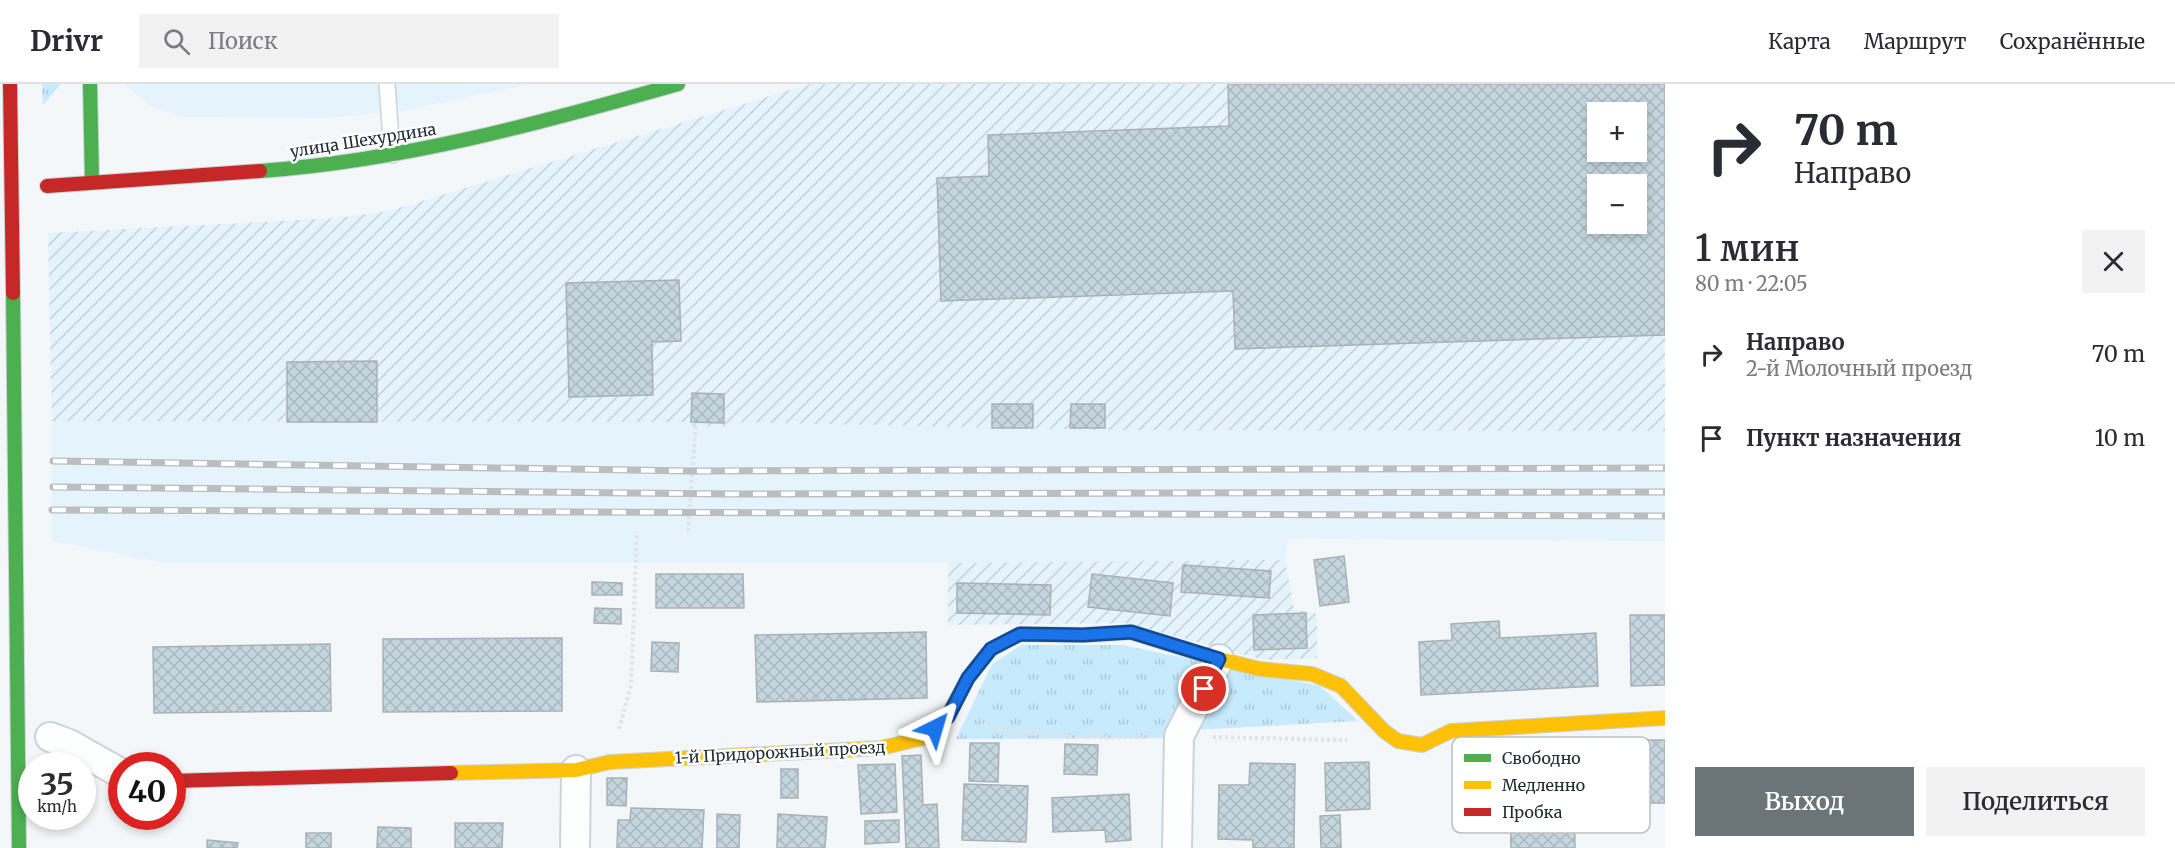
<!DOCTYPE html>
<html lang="ru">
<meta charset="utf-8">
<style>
:root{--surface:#fff;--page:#f2f2f3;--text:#2b2b33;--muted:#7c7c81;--line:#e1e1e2;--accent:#6a7479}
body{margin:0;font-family:Merriweather,serif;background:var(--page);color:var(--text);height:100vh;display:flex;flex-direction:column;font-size:22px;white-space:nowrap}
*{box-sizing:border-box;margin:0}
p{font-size:20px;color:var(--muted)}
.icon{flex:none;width:33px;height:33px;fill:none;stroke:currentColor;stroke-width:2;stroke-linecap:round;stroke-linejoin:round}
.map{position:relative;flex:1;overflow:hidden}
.panel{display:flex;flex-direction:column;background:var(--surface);width:510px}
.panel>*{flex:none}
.hud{background:#fff;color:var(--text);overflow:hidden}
.tools{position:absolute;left:1587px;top:18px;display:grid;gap:12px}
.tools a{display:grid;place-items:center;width:60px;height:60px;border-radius:0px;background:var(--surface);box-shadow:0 3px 9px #0003;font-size:30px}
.speed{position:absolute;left:18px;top:668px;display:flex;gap:12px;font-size:30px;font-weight:700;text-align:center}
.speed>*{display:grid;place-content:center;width:78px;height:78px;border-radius:50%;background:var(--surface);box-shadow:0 3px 9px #0003;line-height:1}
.speed small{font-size:15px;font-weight:400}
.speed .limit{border:9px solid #d22;background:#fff;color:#111}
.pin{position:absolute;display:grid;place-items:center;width:51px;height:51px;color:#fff;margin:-26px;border:3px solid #fff;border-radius:50%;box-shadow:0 2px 6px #0007}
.me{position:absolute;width:66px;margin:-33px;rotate:40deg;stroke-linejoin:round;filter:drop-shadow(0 0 4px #0008)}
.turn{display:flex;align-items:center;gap:21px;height:126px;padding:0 30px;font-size:27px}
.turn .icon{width:78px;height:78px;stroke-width:2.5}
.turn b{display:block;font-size:42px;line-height:51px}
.round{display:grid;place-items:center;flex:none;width:63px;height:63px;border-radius:0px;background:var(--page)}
.overview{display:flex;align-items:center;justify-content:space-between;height:102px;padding:0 30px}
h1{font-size:36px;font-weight:600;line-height:45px}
.action{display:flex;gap:12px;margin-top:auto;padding:12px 30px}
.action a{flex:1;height:69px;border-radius:0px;background:var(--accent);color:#fff;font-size:24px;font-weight:600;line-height:69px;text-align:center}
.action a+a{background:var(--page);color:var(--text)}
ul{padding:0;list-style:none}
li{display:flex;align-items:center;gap:18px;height:84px;padding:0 30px}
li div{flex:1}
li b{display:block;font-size:22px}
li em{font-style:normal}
header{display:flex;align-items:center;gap:36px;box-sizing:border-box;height:84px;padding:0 30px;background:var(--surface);border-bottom:2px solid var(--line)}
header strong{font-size:28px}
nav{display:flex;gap:33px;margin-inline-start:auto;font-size:21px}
.search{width:420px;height:54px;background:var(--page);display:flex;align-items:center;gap:15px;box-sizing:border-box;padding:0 21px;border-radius:0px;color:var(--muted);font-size:22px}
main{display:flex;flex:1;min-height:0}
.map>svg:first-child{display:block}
.built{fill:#e4f3fc}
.industrial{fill:url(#industrial-furrows);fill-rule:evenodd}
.grass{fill:url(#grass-tufts)}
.building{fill:url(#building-cross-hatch);stroke:#a9b1b5;stroke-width:1.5;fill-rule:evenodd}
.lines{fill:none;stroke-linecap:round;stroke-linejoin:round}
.lane-casing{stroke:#ccd3d8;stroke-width:18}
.street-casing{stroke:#ccd3d8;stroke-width:32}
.fast-casing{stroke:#ccd3d8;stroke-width:16}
.slow-casing{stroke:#ccd3d8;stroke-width:16}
.jam-casing{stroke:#ccd3d8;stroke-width:16}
.path{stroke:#e2e3e4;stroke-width:4;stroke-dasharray:3 3;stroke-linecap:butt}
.lane{stroke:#fdfefe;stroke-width:15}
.street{stroke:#fdfefe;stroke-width:28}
.fast{stroke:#4caf50;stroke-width:14}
.slow{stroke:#ffc107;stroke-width:14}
.jam{stroke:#c62828;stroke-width:14}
.rail-casing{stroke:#bbbdbe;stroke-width:7}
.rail{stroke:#fff;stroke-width:4.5;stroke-dasharray:14;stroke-linecap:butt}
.fast-bridge-casing{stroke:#ccd3d8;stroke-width:16;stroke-linecap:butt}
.jam-bridge-casing{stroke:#ccd3d8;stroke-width:16;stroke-linecap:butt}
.fast-bridge{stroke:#4caf50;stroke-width:14}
.jam-bridge{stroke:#c62828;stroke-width:14}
.route-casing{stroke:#114b97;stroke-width:15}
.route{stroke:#1a73e8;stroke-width:10}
.labels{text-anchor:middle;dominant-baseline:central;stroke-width:5;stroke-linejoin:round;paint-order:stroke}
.street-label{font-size:16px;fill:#202d34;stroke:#fff}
.key{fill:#fff;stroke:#bcc0c2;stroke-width:1.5}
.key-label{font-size:16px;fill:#202d34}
</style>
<header>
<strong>Drivr</strong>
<div class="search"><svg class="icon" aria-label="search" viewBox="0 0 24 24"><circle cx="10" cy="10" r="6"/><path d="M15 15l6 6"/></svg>Поиск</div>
<nav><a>Карта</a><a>Маршрут</a><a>Сохранённые</a></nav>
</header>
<main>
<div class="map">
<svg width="1665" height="764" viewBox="0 0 1665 764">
<defs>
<pattern id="industrial-furrows" width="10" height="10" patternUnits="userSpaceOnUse" patternTransform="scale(1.5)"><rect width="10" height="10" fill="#e4f3fc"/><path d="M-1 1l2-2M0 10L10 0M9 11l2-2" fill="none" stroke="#c3d1d9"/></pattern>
<pattern id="grass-tufts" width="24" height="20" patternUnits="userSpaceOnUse" patternTransform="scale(1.5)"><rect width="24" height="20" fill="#c7eafc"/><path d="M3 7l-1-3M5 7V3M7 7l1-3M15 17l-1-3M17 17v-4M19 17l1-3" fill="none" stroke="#abc9d9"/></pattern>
<pattern id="building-cross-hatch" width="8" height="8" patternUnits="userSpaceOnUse" patternTransform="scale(1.5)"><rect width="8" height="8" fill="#c5d6de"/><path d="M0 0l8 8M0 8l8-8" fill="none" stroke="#a9b8bf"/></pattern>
</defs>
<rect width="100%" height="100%" fill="#f4f7fa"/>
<!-- built -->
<g class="built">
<path d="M 124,0 L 531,0 L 401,27 L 327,34 L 181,33 L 149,21 Z"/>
<path d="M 52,337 L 687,338 L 687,342 L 731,342 L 731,338 L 1105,346 L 1665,347 L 1665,457 L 1288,455 L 1285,476 L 948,479 L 165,479 L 52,457 Z"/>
</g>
<!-- industrial -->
<g class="industrial">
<path d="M 810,0 L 1665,0 L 1665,347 L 1105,346 L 732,338 L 731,342 L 687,342 L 686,338 L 52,337 L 48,149 L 337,134 L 389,127 ZM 1598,28 L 1636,28 L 1636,68 L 1598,68 ZM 1598,100 L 1636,100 L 1636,140 L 1598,140 Z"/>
<path d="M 1285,476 L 1294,525 L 1317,530 L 1317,574 L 1264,576 L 1126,539 L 948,541 L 948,479 Z"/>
</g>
<!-- grass -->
<g class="grass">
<path d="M 42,0 L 61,0 L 43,21 Z"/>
<path d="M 1021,561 L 1122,561 L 1320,602 L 1358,637 L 1193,646 L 1164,654 L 956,655 L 992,580 Z"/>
</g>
<!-- building -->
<g class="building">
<path d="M 1228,0 L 1665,0 L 1665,251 L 1235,265 L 1233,207 L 941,217 L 937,94 L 989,92 L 988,51 L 1229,42 ZM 1598,28 L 1636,28 L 1636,68 L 1598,68 ZM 1598,100 L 1636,100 L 1636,140 L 1598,140 Z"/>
<path d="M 679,196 L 681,257 L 652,258 L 653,311 L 569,313 L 566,199 Z"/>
<path d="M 377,277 L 377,338 L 287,338 L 287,278 Z"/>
<path d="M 692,309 L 724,310 L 724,339 L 691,338 Z"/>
<rect x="992" y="320" width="41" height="24"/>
<path d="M 1071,320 L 1105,320 L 1105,344 L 1070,344 Z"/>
<path d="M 1344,472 L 1349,518 L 1320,522 L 1314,476 Z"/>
<path d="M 1183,481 L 1271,487 L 1269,514 L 1181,508 Z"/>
<path d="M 656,490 L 743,490 L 744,524 L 656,524 Z"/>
<path d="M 1092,490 L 1173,499 L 1170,532 L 1088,523 Z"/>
<path d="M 592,498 L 622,499 L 622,511 L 592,511 Z"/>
<path d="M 957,499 L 1051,501 L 1050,531 L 957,529 Z"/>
<path d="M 595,524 L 621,525 L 621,540 L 594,539 Z"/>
<path d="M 1306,529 L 1307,564 L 1254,566 L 1253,531 Z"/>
<path d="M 1630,531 L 1665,531 L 1665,601 L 1631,602 Z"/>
<path d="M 1499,537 L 1500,554 L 1596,549 L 1598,602 L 1421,611 L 1419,558 L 1452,556 L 1451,540 Z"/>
<path d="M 926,548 L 927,614 L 757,618 L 755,551 Z"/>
<path d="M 562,554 L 562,627 L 383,628 L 383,555 Z"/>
<path d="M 652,558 L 679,559 L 678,588 L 651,587 Z"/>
<path d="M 330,560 L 331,627 L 154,629 L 153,563 Z"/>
<rect x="1634" y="656" width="31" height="63"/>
<path d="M 970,659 L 999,659 L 998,698 L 969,697 Z"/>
<path d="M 1065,660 L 1098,661 L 1097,691 L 1064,690 Z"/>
<path d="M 921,671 L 923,721 L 937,720 L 939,764 L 906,764 L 902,672 Z"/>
<path d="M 1369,678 L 1370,725 L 1326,727 L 1325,679 Z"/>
<path d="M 1250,679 L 1295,680 L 1294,764 L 1253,764 L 1253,756 L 1218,755 L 1219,701 L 1249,701 Z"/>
<path d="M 895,680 L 897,728 L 861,730 L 858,681 Z"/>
<rect x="781" y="685" width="17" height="29"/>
<path d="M 607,694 L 627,694 L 626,722 L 607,721 Z"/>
<path d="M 964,700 L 1028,702 L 1026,758 L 962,756 Z"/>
<path d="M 1129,710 L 1131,756 L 1106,758 L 1105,746 L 1053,748 L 1052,714 Z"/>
<path d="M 1574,710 L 1575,764 L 1511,764 L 1510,711 Z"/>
<path d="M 631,724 L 704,726 L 702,764 L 617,764 L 618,736 L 630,736 Z"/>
<path d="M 717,730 L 740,731 L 739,764 L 717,764 Z"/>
<path d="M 778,730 L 827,733 L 825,764 L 777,764 Z"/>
<path d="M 1340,731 L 1341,764 L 1321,764 L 1320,732 Z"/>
<path d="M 899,736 L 899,758 L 865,760 L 865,737 Z"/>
<path d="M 455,739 L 503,739 L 502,764 L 455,764 Z"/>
<path d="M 378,743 L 411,744 L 411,764 L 377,764 Z"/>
<rect x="306" y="749" width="25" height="15"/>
<path d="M 207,756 L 238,759 L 237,764 L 207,764 Z"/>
</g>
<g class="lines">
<defs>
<path id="lane" d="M 387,0 L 392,71"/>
<g id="street">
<path d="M 50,653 L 69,660 L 122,690"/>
<path d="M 575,764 L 576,686"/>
<path d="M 1177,764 L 1179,652 L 1219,575"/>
</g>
<g id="fast">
<path d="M 90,0 L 92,98"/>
<path d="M 260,87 C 402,77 541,39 678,0"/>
<path d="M 934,644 L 947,633 L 968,594 L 991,565 L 1020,550 L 1083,551 L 1131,548 L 1203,571"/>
</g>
<g id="slow">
<path d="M 1203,571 L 1260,585 L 1312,590 L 1341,602 L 1384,647 L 1398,657 L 1422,661 L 1451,647 L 1665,634"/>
<path d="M 451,689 L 576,686 L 610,678 L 881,664 L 923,654 L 934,644"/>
</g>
<g id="jam">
<path d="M 47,102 L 260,87"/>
<path d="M 172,697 L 451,689"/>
</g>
</defs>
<!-- lane casing -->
<use href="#lane" class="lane-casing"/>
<!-- street casing -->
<use href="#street" class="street-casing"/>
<!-- fast casing -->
<use href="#fast" class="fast-casing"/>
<!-- slow casing -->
<use href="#slow" class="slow-casing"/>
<!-- jam casing -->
<use href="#jam" class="jam-casing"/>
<!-- path -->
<g class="path">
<path d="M 688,447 L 696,339"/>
<path d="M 980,641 C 1035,654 1093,654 1149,653"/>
<path d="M 619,645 L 631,601 L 637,448"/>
<path d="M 1213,653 L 1347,656"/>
</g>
<!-- lane -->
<use href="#lane" class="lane"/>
<!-- street -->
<use href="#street" class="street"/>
<!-- fast -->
<use href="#fast" class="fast"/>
<!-- slow -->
<use href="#slow" class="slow"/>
<!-- jam -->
<use href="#jam" class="jam"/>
<defs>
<g id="rail">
<path d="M 53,377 L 692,387 L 1665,384"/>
<path d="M 53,403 L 727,410 L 1665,408"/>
<path d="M 52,426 L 1665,432"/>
</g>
</defs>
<!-- rail casing -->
<use href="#rail" class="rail-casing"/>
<!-- rail -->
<use href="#rail" class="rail"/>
<defs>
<path id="fast-bridge" d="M 13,209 L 19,764"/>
<path id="jam-bridge" d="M 10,0 L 13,209"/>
</defs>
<!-- fast-bridge casing -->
<use href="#fast-bridge" class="fast-bridge-casing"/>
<!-- jam-bridge casing -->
<use href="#jam-bridge" class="jam-bridge-casing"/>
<!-- fast-bridge -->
<use href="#fast-bridge" class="fast-bridge"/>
<!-- jam-bridge -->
<use href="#jam-bridge" class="jam-bridge"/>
</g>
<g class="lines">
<defs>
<path id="route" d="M 935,644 L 948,633 L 968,594 L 991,565 L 1020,550 L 1083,551 L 1131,548 L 1219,575 L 1204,605"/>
</defs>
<!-- route casing -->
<use href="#route" class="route-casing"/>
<!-- route -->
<use href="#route" class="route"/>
</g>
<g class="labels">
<!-- street labels -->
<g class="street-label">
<text transform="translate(363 56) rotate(-9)">улица Шехурдина</text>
<text transform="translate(780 668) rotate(-3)">1-й Придорожный проезд</text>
</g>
</g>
<!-- legend -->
<rect x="1452" y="653" width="198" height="96" rx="9" class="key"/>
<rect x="1464" y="670" width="27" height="8" fill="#4caf50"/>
<rect x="1464" y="697" width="27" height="8" fill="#ffc107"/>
<rect x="1464" y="724" width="27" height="8" fill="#c62828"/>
<g class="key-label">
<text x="1502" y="680">Свободно</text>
<text x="1502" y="707">Медленно</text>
<text x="1502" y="734">Пробка</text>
</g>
</svg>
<div class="tools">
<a>+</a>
<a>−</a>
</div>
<div class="speed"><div>35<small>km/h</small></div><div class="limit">40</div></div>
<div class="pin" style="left:1204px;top:605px;background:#d93025"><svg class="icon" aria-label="arrive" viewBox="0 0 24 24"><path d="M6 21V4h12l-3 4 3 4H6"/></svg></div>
<svg class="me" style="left:935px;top:644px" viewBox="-20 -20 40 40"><path d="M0-17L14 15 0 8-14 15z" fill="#1a73e8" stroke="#fff" stroke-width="4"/></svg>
</div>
<section class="panel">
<div class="hud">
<div class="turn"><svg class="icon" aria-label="right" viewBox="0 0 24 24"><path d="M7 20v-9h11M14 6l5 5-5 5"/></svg><div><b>70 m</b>Направо</div></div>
</div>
<div class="overview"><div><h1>1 мин</h1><p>80 m · 22:05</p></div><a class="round"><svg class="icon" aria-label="close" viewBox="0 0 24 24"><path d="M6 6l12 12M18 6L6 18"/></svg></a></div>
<ul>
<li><svg class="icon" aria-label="right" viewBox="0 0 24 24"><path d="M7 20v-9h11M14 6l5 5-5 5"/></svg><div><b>Направо</b><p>2-й Молочный проезд</p></div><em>70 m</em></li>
<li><svg class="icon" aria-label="arrive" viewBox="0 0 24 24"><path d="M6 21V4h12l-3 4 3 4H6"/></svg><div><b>Пункт назначения</b></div><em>10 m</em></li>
</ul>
<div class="action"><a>Выход</a><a>Поделиться</a></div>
</section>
</main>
